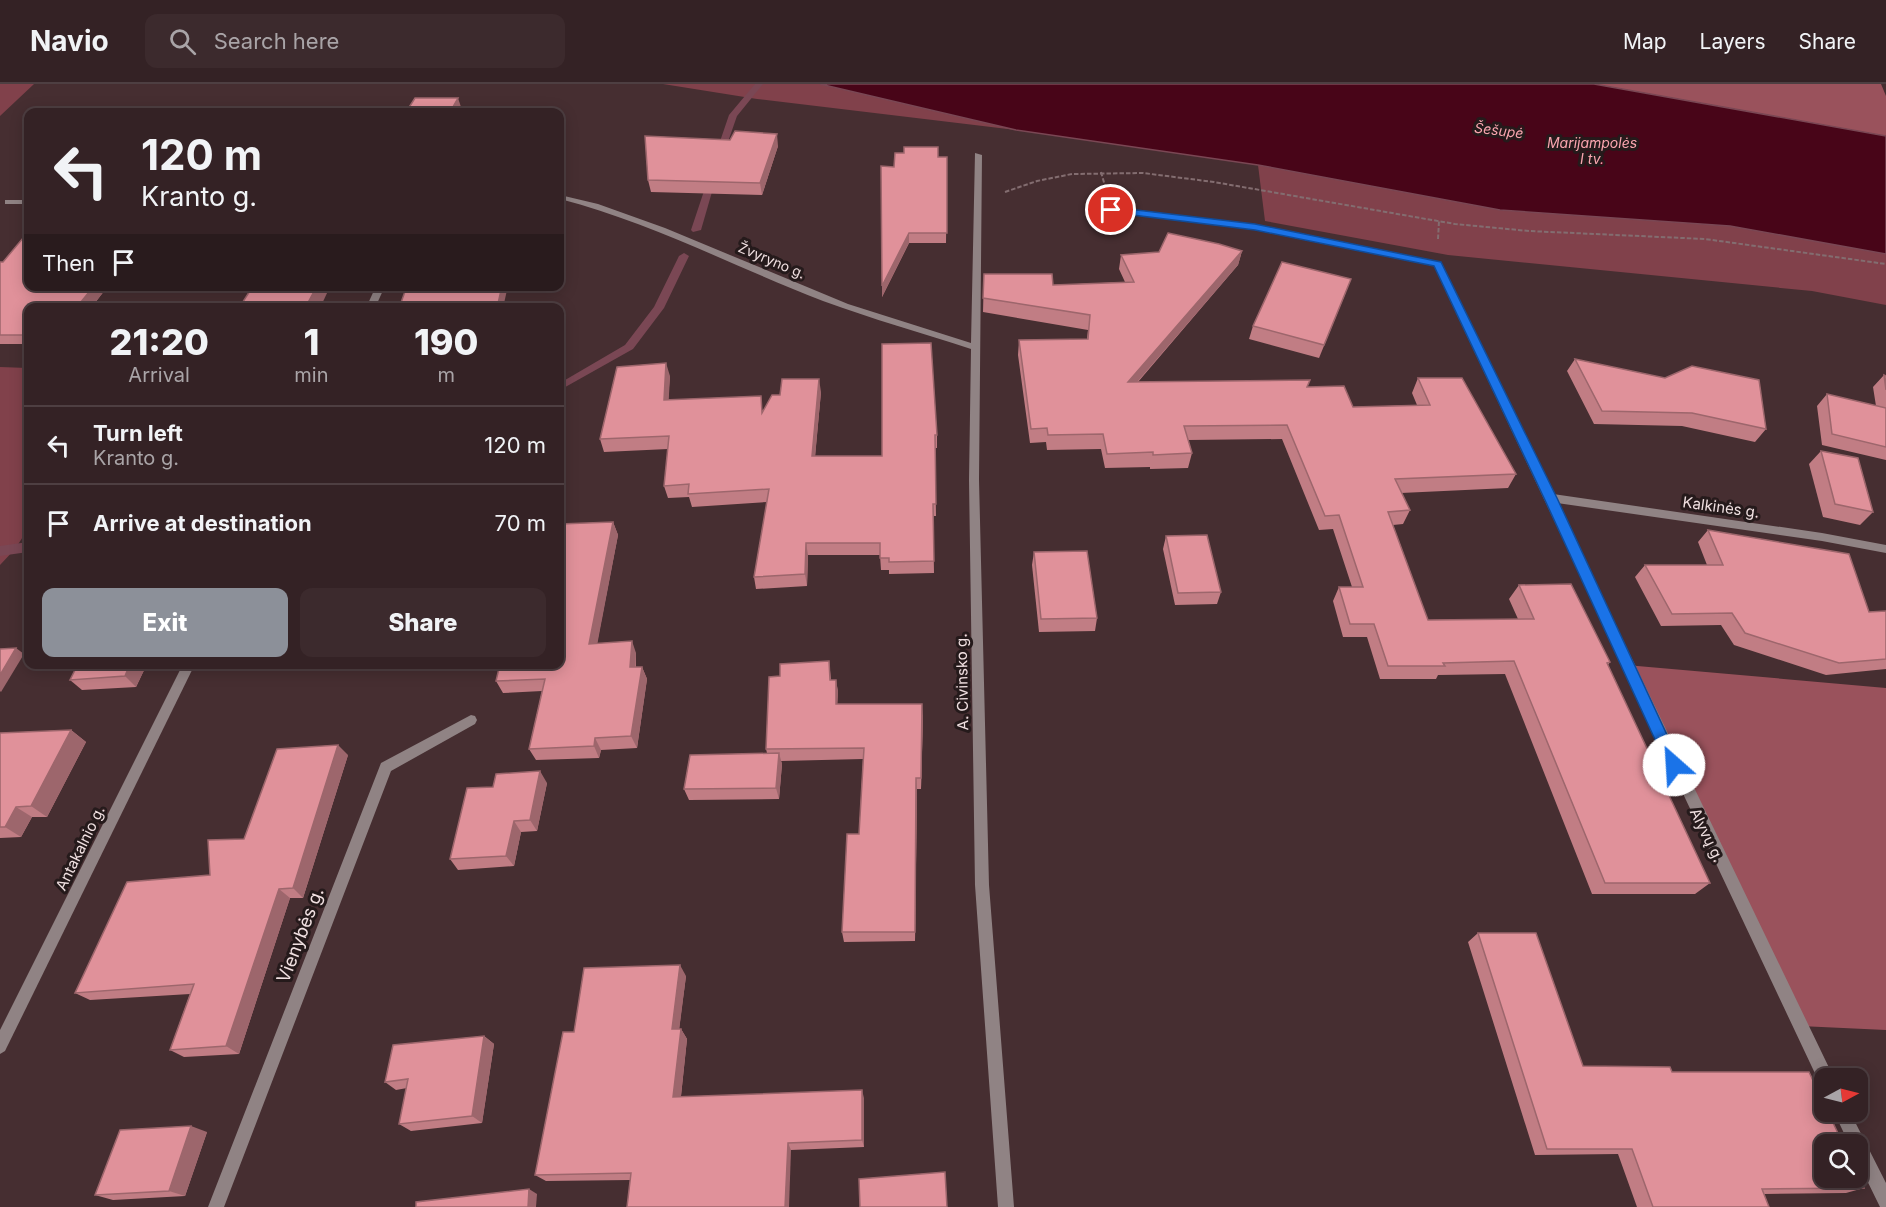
<!DOCTYPE html>
<meta charset="utf-8">
<style>
:root{--surface:#342225;--page:#3c2a2d;--text:#f1f3f6;--muted:#a9a4a7;--line:#4e3f42;--accent:#8c9099}
body{margin:0;font-family:Inter,sans-serif;background:var(--page);color:var(--text);height:100vh;display:flex;flex-direction:column;font-size:22px;white-space:nowrap}
*{box-sizing:border-box;margin:0}
p{font-size:20px;color:var(--muted)}
.icon{flex:none;width:33px;height:33px;fill:none;stroke:currentColor;stroke-width:2;stroke-linecap:round;stroke-linejoin:round}
.map{position:relative;flex:1;overflow:hidden}
.panel{position:absolute;left:24px;top:219px;width:540px;height:366px;display:flex;flex-direction:column;background:var(--surface);border-radius:12px;box-shadow:0 3px 15px #0003,0 0 0 2px var(--line)}
.panel>*{flex:none}
.hud{position:absolute;left:24px;top:24px;width:540px;height:183px;border-radius:12px;box-shadow:0 3px 15px #0003,0 0 0 2px var(--line);background:#342225;color:var(--text);overflow:hidden}
.needle{width:39px;rotate:83deg}
.buttons{position:absolute;left:1814px;top:984px;display:grid;gap:12px}
.buttons a{display:grid;place-items:center;width:54px;height:54px;border-radius:12px;background:var(--surface);box-shadow:0 3px 15px #0003,0 0 0 2px var(--line);font-size:30px}
.pin{position:absolute;display:grid;place-items:center;width:51px;height:51px;color:#fff;margin:-26px;border:3px solid #fff;border-radius:50%;box-shadow:0 2px 6px #0007}
.me{position:absolute;width:66px;margin:-33px;rotate:334deg;stroke-linejoin:round;filter:drop-shadow(0 0 4px #0008)}
.turn{display:flex;align-items:center;gap:21px;height:126px;padding:0 18px;font-size:27px}
.turn .icon{width:78px;height:78px;stroke-width:2.5}
.turn b{display:block;font-size:42px;line-height:51px}
.then{display:flex;align-items:center;height:57px;padding:0 18px;background:#0003;gap:12px;font-size:22px}
.eta{display:flex;justify-content:space-evenly;align-items:center;height:102px;text-align:center}
.eta b{font-size:36px;font-weight:800;line-height:42px}
.action{display:flex;gap:12px;margin-top:auto;padding:12px 18px}
.action a{flex:1;height:69px;border-radius:12px;background:var(--accent);color:#fff;font-size:24px;font-weight:800;line-height:69px;text-align:center}
.action a+a{background:var(--page);color:var(--text)}
ul{padding:0;list-style:none}
li{display:flex;align-items:center;gap:18px;height:78px;padding:0 18px;border-top:2px solid var(--line)}
li div{flex:1}
li b{display:block;font-size:22px}
li em{font-style:normal}
header{display:flex;align-items:center;gap:36px;box-sizing:border-box;height:84px;padding:0 30px;background:var(--surface);border-bottom:2px solid var(--line)}
header strong{font-size:28px}
nav{display:flex;gap:33px;margin-inline-start:auto;font-size:21px}
.search{width:420px;height:54px;background:var(--page);display:flex;align-items:center;gap:15px;box-sizing:border-box;padding:0 21px;border-radius:12px;color:var(--muted);font-size:22px}
.map>svg:first-child{display:block}
.green{fill:#81414b}
.forest{fill:#9a525c}
.water{fill:#480518;stroke:#7a4754;stroke-width:1.5}
.lines{fill:none;stroke-linecap:round;stroke-linejoin:round}
.stream{fill:#7a4754;fill-rule:evenodd}
.path{stroke:#836d70;stroke-width:2;stroke-dasharray:4.5 2;stroke-linecap:butt}
.minor{fill:#908384;fill-rule:evenodd}
.wall{fill:#c17d84}
.shaded-wall{fill:#9d666c}
.building{fill:#e0919a;stroke:#9d666c;stroke-width:1.5}
.route{fill:#1a73e8;stroke:#114b97;stroke-width:1.5}
.labels{text-anchor:middle;dominant-baseline:central;stroke-width:6;stroke-linejoin:round;paint-order:stroke}
.far-water-label{font-size:14px;font-style:italic;fill:#faa5af;stroke:#251a1b}
.far-street-label{font-size:14px;fill:#f0e0e1;stroke:#251a1b}
.street-label{font-size:15px;fill:#f0e0e1;stroke:#251a1b}
.near-street-label{font-size:18px;fill:#f0e0e1;stroke:#251a1b}
</style>
<header>
<strong>Navio</strong>
<div class="search"><svg class="icon" aria-label="search" viewBox="0 0 24 24"><circle cx="10" cy="10" r="6"/><path d="M15 15l6 6"/></svg>Search here</div>
<nav><a>Map</a><a>Layers</a><a>Share</a></nav>
</header>
<div class="map">
<svg width="1886" height="1123" viewBox="0 0 1886 1123">
<rect width="100%" height="100%" fill="#462e31"/>
<!-- green -->
<g class="green">
<path d="M 0,0 L 34,0 L 0,32 Z"/>
<path d="M 663,0 L 820,0 L 1016,46 L 757,15 Z"/>
<path d="M 1258,81 L 1500,126 L 1730,142 L 1886,170 L 1886,221 L 1812,207 L 1448,171 L 1265,137 Z"/>
<path d="M 0,283 L 28,284 L 28,445 L 15,465 L 0,481 Z"/>
</g>
<!-- forest -->
<g class="forest">
<path d="M 1594,0 L 1881,0 L 1886,12 L 1886,52 Z"/>
<path d="M 1626,581 L 1886,604 L 1886,946 L 1800,942 Z"/>
</g>
<!-- water -->
<path class="water" d="M 820,0 L 1594,0 L 1886,52 L 1886,170 L 1730,142 L 1500,126 L 1258,81 L 1016,46 Z"/>
<g class="lines">
<!-- stream -->
<g class="stream">
<path d="M 755,0 L 763,0 L 737,32 L 723,72 L 716,74 L 715,72 L 729,31 Z"/>
<path d="M 709,92 L 716,94 L 701,146 L 693,148 L 691,146 Z"/>
<path d="M 684,169 L 689,172 L 664,224 L 633,265 L 560,306 L 560,299 L 625,261 L 654,223 L 679,172 Z"/>
<path d="M 28,458 L 28,468 L 0,472 L 0,462 Z"/>
</g>
<!-- path -->
<g class="path">
<path d="M 1101,88 L 1105,102"/>
<path d="M 1005,108 L 1037,97 L 1072,90 L 1143,89 L 1214,98 L 1455,140 L 1529,147 L 1705,155 L 1886,180"/>
<path d="M 1438,155 L 1439,137"/>
</g>
<!-- minor -->
<g class="minor">
<path d="M 975,69 L 982,71 L 979,396 L 989,801 L 1014,1123 L 998,1123 L 975,801 L 969,396 L 971,265 C 922,249 872,235 823,217 C 735,183 652,139 560,115 L 560,111 L 598,120 L 665,144 L 848,220 L 971,259 Z"/>
<rect x="5" y="116" width="23" height="4"/>
<path d="M 1108,124 L 1255,140 L 1440,178 L 1553,410 L 1822,449 L 1886,461 L 1886,469 L 1822,457 L 1557,419 L 1834,994 L 1824,994 L 1824,1001 L 1820,1000 L 1434,182 L 1255,146 L 1111,128 L 1107,126 Z"/>
<path d="M 376,202 L 385,202 L 375,224 L 366,224 Z"/>
<path d="M 183,580 L 195,580 L 5,967 L 0,970 L 0,946 Z"/>
<path d="M 471,631 L 475,632 L 477,636 L 475,640 L 391,687 L 224,1123 L 208,1123 L 381,679 Z"/>
<path d="M 1834,1028 L 1850,1028 L 1886,1099 L 1886,1123 L 1880,1123 L 1857,1076 L 1857,1060 L 1849,1060 Z"/>
</g>
</g>
<!-- wall -->
<g class="wall">
<path d="M 778,62 L 762,111 L 651,108 L 648,96 Z"/>
<path d="M 938,73 L 947,73 L 946,159 L 909,159 L 882,213 L 882,202 L 894,83 Z"/>
<path d="M 1242,167 L 1238,181 L 1138,298 L 1307,303 L 1353,323 L 1417,321 L 1412,309 L 1418,294 L 1516,390 L 1508,404 L 1401,409 L 1410,426 L 1403,440 L 1393,441 L 1428,536 L 1518,535 L 1509,515 L 1519,501 L 1610,578 L 1608,581 L 1710,799 L 1695,810 L 1592,810 L 1505,590 L 1438,591 L 1436,595 L 1380,595 L 1367,553 L 1343,553 L 1333,517 L 1339,503 L 1352,503 L 1333,445 L 1319,446 L 1282,355 L 1188,356 L 1192,369 L 1188,384 L 1150,385 L 1150,383 L 1105,384 L 1101,365 L 1047,366 L 1046,358 L 1030,359 L 1018,271 L 1019,256 L 1087,255 L 1088,246 L 983,228 L 984,190 L 1053,201 L 1125,198 L 1119,185 L 1121,171 Z"/>
<path d="M 0,178 L 108,202 L 91,224 L 28,224 L 28,260 L 0,260 Z"/>
<path d="M 1346,208 L 1319,274 L 1249,255 L 1253,242 Z"/>
<path d="M 882,260 L 937,351 L 937,364 L 935,364 L 936,432 L 933,432 L 934,489 L 889,490 L 889,486 L 881,486 L 880,471 L 808,471 L 807,502 L 756,505 L 754,493 L 767,418 L 692,423 L 689,413 L 668,414 L 664,402 L 668,365 L 604,368 L 600,355 L 670,292 L 668,316 L 764,326 L 821,308 L 815,372 L 882,372 Z"/>
<path d="M 1575,275 L 1766,345 L 1755,358 L 1682,342 L 1594,340 L 1567,287 Z"/>
<path d="M 1884,291 L 1886,292 L 1886,376 L 1822,361 L 1817,322 L 1827,310 L 1876,322 L 1873,303 Z"/>
<path d="M 1821,367 L 1873,428 L 1860,441 L 1823,433 L 1809,380 Z"/>
<path d="M 613,438 L 618,451 L 597,559 L 636,569 L 636,583 L 642,583 L 647,595 L 637,664 L 601,666 L 599,674 L 536,676 L 529,665 L 542,607 L 503,609 L 496,597 Z"/>
<path d="M 1708,446 L 1869,528 L 1886,527 L 1886,585 L 1826,591 L 1734,561 L 1721,541 L 1661,542 L 1635,493 L 1645,481 L 1707,481 L 1698,458 Z"/>
<path d="M 1166,452 L 1221,508 L 1217,520 L 1175,521 L 1163,465 Z"/>
<path d="M 1034,468 L 1097,534 L 1095,547 L 1039,548 L 1032,481 Z"/>
<path d="M 829,577 L 831,596 L 836,596 L 838,608 L 837,620 L 923,632 L 921,705 L 917,705 L 915,857 L 844,858 L 842,848 L 859,750 L 863,675 L 781,677 L 782,680 L 779,715 L 689,716 L 684,705 L 767,669 L 766,665 L 780,592 Z"/>
<path d="M 78,580 L 147,580 L 136,603 L 82,606 L 70,596 Z"/>
<path d="M 71,646 L 86,658 L 47,733 L 32,733 L 21,753 L 0,754 L 0,649 Z"/>
<path d="M 348,671 L 303,814 L 290,814 L 239,970 L 184,973 L 170,966 L 190,910 L 90,916 L 75,909 L 210,791 L 244,755 Z"/>
<path d="M 547,699 L 537,747 L 521,748 L 514,782 L 458,786 L 450,775 L 493,703 Z"/>
<path d="M 1478,849 L 1583,982 L 1864,1104 L 1846,1109 L 1764,1110 L 1769,1123 L 1637,1123 L 1618,1070 L 1535,1071 L 1468,858 Z"/>
<path d="M 686,892 L 679,945 L 681,945 L 687,955 L 681,1012 L 864,1014 L 864,1063 L 791,1066 L 630,1096 L 546,1097 L 535,1091 L 574,948 Z"/>
<path d="M 484,952 L 494,960 L 482,1039 L 411,1047 L 399,1040 L 407,1004 L 396,1006 L 385,998 Z"/>
<path d="M 207,1048 L 185,1112 L 113,1116 L 95,1111 Z"/>
</g>
<!-- shaded-wall -->
<g class="shaded-wall">
<path d="M 458,14 L 462,26 L 461,28 L 450,28 Z"/>
<path d="M 777,50 L 778,62 L 762,111 L 760,99 Z"/>
<path d="M 909,149 L 909,159 L 882,213 L 882,202 Z"/>
<path d="M 1242,167 L 1238,181 L 1125,312 L 1128,298 Z"/>
<path d="M 94,202 L 108,202 L 91,224 L 76,224 Z"/>
<path d="M 317,202 L 326,202 L 328,207 L 320,224 L 305,224 Z"/>
<path d="M 502,202 L 505,202 L 507,206 L 503,224 L 497,224 Z"/>
<path d="M 666,279 L 670,292 L 668,329 L 664,316 Z"/>
<path d="M 819,295 L 821,308 L 814,385 L 812,372 Z"/>
<path d="M 613,438 L 618,451 L 595,572 L 589,560 Z"/>
<path d="M 806,459 L 808,471 L 807,502 L 805,490 Z"/>
<path d="M 632,557 L 636,569 L 635,595 L 630,583 Z"/>
<path d="M 16,564 L 24,570 L 1,608 L 0,607 L 0,591 Z"/>
<path d="M 130,580 L 147,580 L 136,603 L 125,592 Z"/>
<path d="M 642,583 L 647,595 L 637,664 L 631,652 Z"/>
<path d="M 836,596 L 838,608 L 837,632 L 836,620 Z"/>
<path d="M 922,620 L 923,632 L 921,705 L 921,694 Z"/>
<path d="M 71,646 L 86,658 L 47,733 L 31,722 Z"/>
<path d="M 595,654 L 601,666 L 599,674 L 594,662 Z"/>
<path d="M 338,661 L 348,671 L 303,814 L 293,804 Z"/>
<path d="M 779,669 L 782,680 L 779,715 L 776,704 Z"/>
<path d="M 540,687 L 547,699 L 537,747 L 530,736 Z"/>
<path d="M 916,694 L 917,705 L 915,857 L 915,848 Z"/>
<path d="M 16,723 L 32,733 L 21,753 L 5,743 Z"/>
<path d="M 514,737 L 521,748 L 514,782 L 506,772 Z"/>
<path d="M 279,805 L 290,814 L 239,970 L 226,962 Z"/>
<path d="M 680,881 L 686,892 L 678,955 L 672,945 Z"/>
<path d="M 681,945 L 687,955 L 680,1021 L 673,1013 Z"/>
<path d="M 484,952 L 494,960 L 482,1039 L 472,1032 Z"/>
<path d="M 862,1006 L 864,1014 L 864,1063 L 862,1056 Z"/>
<path d="M 191,1042 L 207,1048 L 185,1112 L 169,1107 Z"/>
<path d="M 788,1059 L 791,1066 L 789,1123 L 785,1123 Z"/>
<path d="M 529,1105 L 537,1110 L 536,1123 L 528,1123 Z"/>
</g>
<!-- building -->
<g class="building">
<path d="M 415,14 L 458,14 L 450,28 L 406,28 Z"/>
<path d="M 735,47 L 777,50 L 760,99 L 648,96 L 645,52 L 730,56 Z"/>
<path d="M 904,63 L 938,63 L 938,73 L 947,73 L 947,149 L 909,149 L 882,202 L 881,82 L 894,83 L 895,69 L 904,69 Z"/>
<path d="M 28,148 L 28,202 L 94,202 L 76,224 L 28,224 L 28,251 L 0,251 L 0,178 L 3,178 Z"/>
<path d="M 1168,149 L 1219,160 L 1242,167 L 1128,298 L 1310,296 L 1307,303 L 1344,302 L 1353,323 L 1430,321 L 1418,294 L 1462,294 L 1516,390 L 1395,395 L 1410,426 L 1388,428 L 1428,536 L 1534,535 L 1519,501 L 1571,500 L 1610,578 L 1607,579 L 1710,799 L 1605,799 L 1514,577 L 1443,579 L 1445,582 L 1388,582 L 1374,540 L 1350,540 L 1339,503 L 1363,503 L 1339,431 L 1325,432 L 1287,341 L 1184,342 L 1192,369 L 1153,371 L 1153,368 L 1107,370 L 1103,350 L 1048,351 L 1047,344 L 1031,345 L 1019,256 L 1088,255 L 1090,231 L 983,214 L 984,190 L 1052,190 L 1053,201 L 1134,198 L 1121,171 L 1159,168 Z"/>
<path d="M 1282,178 L 1351,195 L 1324,261 L 1253,242 Z"/>
<path d="M 253,202 L 317,202 L 305,224 L 239,224 Z"/>
<path d="M 407,202 L 502,202 L 497,224 L 399,224 Z"/>
<path d="M 931,259 L 937,351 L 935,351 L 936,420 L 933,420 L 934,477 L 889,478 L 889,474 L 880,474 L 880,459 L 806,459 L 805,490 L 754,493 L 769,405 L 688,410 L 689,400 L 664,402 L 669,352 L 600,355 L 617,283 L 666,279 L 664,316 L 761,312 L 762,329 L 772,311 L 780,311 L 782,295 L 819,295 L 812,372 L 882,372 L 882,260 Z"/>
<path d="M 1575,275 L 1665,294 L 1692,282 L 1759,296 L 1766,345 L 1692,329 L 1602,327 Z"/>
<path d="M 1884,291 L 1886,292 L 1886,306 Z"/>
<path d="M 1827,310 L 1886,324 L 1886,363 L 1832,350 Z"/>
<path d="M 1821,367 L 1858,374 L 1873,428 L 1835,420 Z"/>
<path d="M 613,438 L 589,560 L 632,557 L 630,583 L 642,583 L 631,652 L 595,654 L 594,662 L 529,665 L 545,595 L 496,597 L 500,580 L 560,580 L 560,440 Z"/>
<path d="M 1708,446 L 1849,470 L 1869,528 L 1886,527 L 1886,575 L 1839,579 L 1745,549 L 1732,529 L 1672,530 L 1645,481 L 1723,481 Z"/>
<path d="M 1207,451 L 1221,508 L 1178,509 L 1166,452 Z"/>
<path d="M 1087,467 L 1097,534 L 1041,535 L 1034,468 Z"/>
<path d="M 16,564 L 0,591 L 0,565 Z"/>
<path d="M 829,577 L 830,596 L 836,596 L 836,620 L 922,620 L 921,694 L 916,694 L 915,848 L 842,848 L 847,750 L 859,750 L 864,664 L 766,665 L 769,593 L 780,592 L 780,580 Z"/>
<path d="M 78,580 L 130,580 L 125,592 L 70,596 Z"/>
<path d="M 71,646 L 31,722 L 16,723 L 5,743 L 0,743 L 0,649 Z"/>
<path d="M 338,661 L 293,804 L 279,805 L 226,962 L 170,966 L 194,900 L 75,909 L 127,798 L 210,791 L 208,756 L 244,755 L 277,665 Z"/>
<path d="M 779,669 L 776,704 L 684,705 L 690,671 Z"/>
<path d="M 540,687 L 530,736 L 514,737 L 506,772 L 450,775 L 467,704 L 493,703 L 496,690 Z"/>
<path d="M 1478,849 L 1536,849 L 1583,982 L 1670,983 L 1672,988 L 1809,988 L 1824,1020 L 1824,1028 L 1828,1028 L 1843,1060 L 1824,1060 L 1824,1094 L 1857,1094 L 1857,1089 L 1864,1104 L 1762,1105 L 1769,1123 L 1653,1123 L 1632,1065 L 1547,1065 Z"/>
<path d="M 680,881 L 672,945 L 681,945 L 673,1013 L 862,1006 L 862,1056 L 788,1059 L 785,1123 L 627,1123 L 631,1089 L 535,1091 L 563,948 L 574,948 L 584,884 Z"/>
<path d="M 484,952 L 472,1032 L 399,1040 L 408,995 L 385,998 L 393,961 Z"/>
<path d="M 191,1042 L 169,1107 L 95,1111 L 120,1046 Z"/>
<path d="M 945,1088 L 947,1123 L 860,1123 L 859,1095 Z"/>
<path d="M 529,1105 L 528,1123 L 416,1123 L 416,1118 Z"/>
</g>
<!-- route -->
<path class="route" d="M 1111,123 L 1255,140 L 1441,178 L 1557,414 L 1681,681 L 1679,686 L 1674,688 L 1669,686 L 1544,414 L 1434,182 L 1255,146 L 1108,128 L 1108,124 Z"/>
<g class="labels">
<!-- far-water labels -->
<g class="far-water-label">
<text transform="translate(1499 46) rotate(7)">Šešupė</text>
<text x="1592" y="58">Marijampolės<tspan x="1592" dy="16">I tv.</tspan></text>
</g>
<!-- far-street labels -->
<g class="far-street-label">
<text transform="translate(772 176) rotate(23)">Žvyryno g.</text>
</g>
<!-- street labels -->
<g class="street-label">
<text transform="translate(1721 423) rotate(8)">Kalkinės g.</text>
<text transform="translate(962 598) rotate(-91)">A. Civinsko g.</text>
<text transform="translate(1707 751) rotate(64)">Alyvų g.</text>
<text transform="translate(80 764) rotate(-64)">Antakalnio g.</text>
</g>
<!-- near-street labels -->
<g class="near-street-label">
<text transform="translate(300 851) rotate(-69)">Vienybės g.</text>
</g>
</g>
</svg>
<div class="buttons">
<a><svg class="needle" viewBox="-14 -14 28 28"><path d="M0-13l5 13h-10z" fill="#e53935"/><path d="M0 13l5-13h-10z" fill="#a9a4a7"/></svg></a>
<a><svg class="icon" aria-label="search" viewBox="0 0 24 24"><circle cx="10" cy="10" r="6"/><path d="M15 15l6 6"/></svg></a>
</div>
<div class="pin" style="left:1111px;top:126px;background:#d93025"><svg class="icon" aria-label="arrive" viewBox="0 0 24 24"><path d="M6 21V4h12l-3 4 3 4H6"/></svg></div>
<svg class="me" style="left:1674px;top:681px" viewBox="-20 -20 40 40"><circle r="19" fill="#fff"/><path d="M0-13L10 11 0 6-10 11z" fill="#1a73e8"/></svg>
<div class="hud">
<div class="turn"><svg class="icon" aria-label="left" viewBox="0 0 24 24"><path d="M17 20v-9H6M10 6l-5 5 5 5"/></svg><div><b>120 m</b>Kranto g.</div></div>
<div class="then">Then<svg class="icon" aria-label="arrive" viewBox="0 0 24 24"><path d="M6 21V4h12l-3 4 3 4H6"/></svg></div>
</div>
<section class="panel">
<div class="eta">
<div><b>21:20</b><p>Arrival</p></div>
<div><b>1</b><p>min</p></div>
<div><b>190</b><p>m</p></div>
</div>
<ul>
<li><svg class="icon" aria-label="left" viewBox="0 0 24 24"><path d="M17 20v-9H6M10 6l-5 5 5 5"/></svg><div><b>Turn left</b><p>Kranto g.</p></div><em>120 m</em></li>
<li><svg class="icon" aria-label="arrive" viewBox="0 0 24 24"><path d="M6 21V4h12l-3 4 3 4H6"/></svg><div><b>Arrive at destination</b></div><em>70 m</em></li>
</ul>
<div class="action"><a>Exit</a><a>Share</a></div>
</section>
</div>
